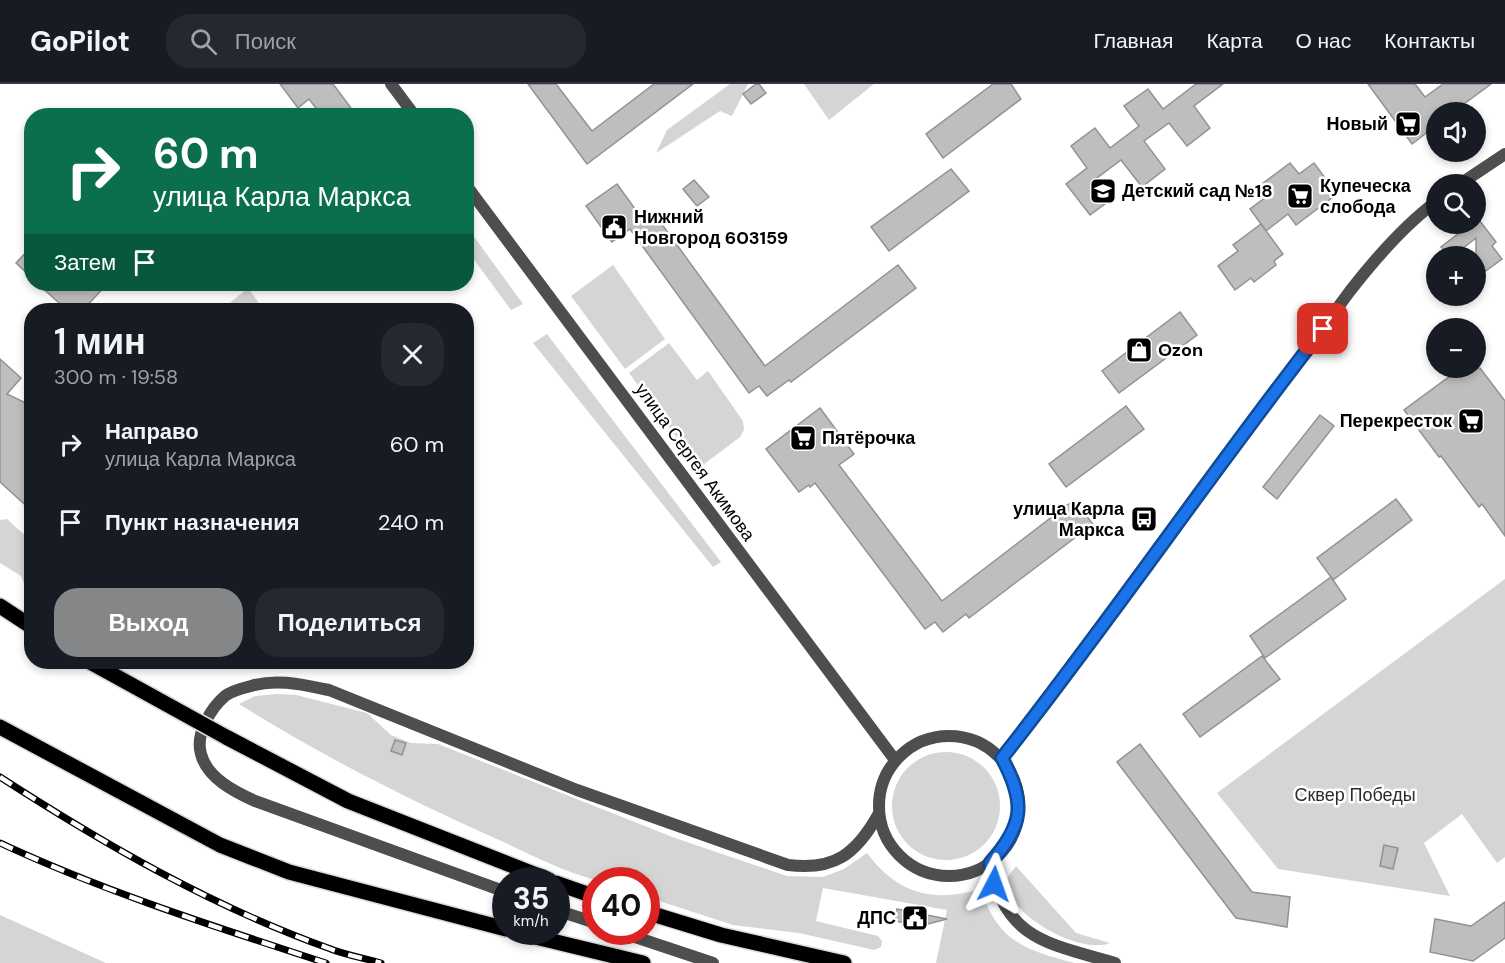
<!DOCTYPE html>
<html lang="ru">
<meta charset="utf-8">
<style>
:root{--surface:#171b24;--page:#242831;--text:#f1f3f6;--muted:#9ea1a6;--line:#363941;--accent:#858687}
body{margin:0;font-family:"DM Sans",sans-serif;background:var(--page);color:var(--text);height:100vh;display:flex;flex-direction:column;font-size:22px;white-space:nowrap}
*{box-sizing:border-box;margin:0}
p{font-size:20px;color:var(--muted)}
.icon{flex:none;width:33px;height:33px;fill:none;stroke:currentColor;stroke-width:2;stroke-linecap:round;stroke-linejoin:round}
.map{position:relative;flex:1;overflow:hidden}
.panel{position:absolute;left:24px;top:219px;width:450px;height:366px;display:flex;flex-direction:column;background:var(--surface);border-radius:24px;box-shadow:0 3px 9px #0003}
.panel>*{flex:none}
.guide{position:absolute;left:24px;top:24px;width:450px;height:183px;border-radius:24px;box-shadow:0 3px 9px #0003;background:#0b6e4f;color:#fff;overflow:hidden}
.buttons{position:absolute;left:1426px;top:18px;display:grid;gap:12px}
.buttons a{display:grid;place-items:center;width:60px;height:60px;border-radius:50%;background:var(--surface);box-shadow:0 3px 9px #0003;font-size:30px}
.speed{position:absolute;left:492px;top:783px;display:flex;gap:12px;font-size:30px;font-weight:700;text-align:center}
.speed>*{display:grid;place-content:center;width:78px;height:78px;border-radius:50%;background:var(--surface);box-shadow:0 3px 9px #0003;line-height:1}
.speed small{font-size:15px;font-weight:400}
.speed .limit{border:9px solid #d22;background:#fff;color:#111}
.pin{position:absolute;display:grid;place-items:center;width:51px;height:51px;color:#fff;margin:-26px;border-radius:12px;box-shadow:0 3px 9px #0006}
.me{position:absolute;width:66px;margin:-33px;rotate:4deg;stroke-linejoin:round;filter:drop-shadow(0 0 4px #0008)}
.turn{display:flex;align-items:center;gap:21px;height:126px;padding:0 30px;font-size:27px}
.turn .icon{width:78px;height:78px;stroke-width:2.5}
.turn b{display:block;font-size:42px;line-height:51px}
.then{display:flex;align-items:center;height:57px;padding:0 30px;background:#0003;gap:12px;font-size:22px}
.round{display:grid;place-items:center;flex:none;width:63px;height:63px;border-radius:24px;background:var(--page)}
.head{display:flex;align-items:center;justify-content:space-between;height:102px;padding:0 30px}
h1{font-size:36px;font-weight:600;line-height:45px}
.primary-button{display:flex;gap:12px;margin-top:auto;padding:12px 30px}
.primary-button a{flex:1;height:69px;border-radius:24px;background:var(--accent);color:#fff;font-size:24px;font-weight:600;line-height:69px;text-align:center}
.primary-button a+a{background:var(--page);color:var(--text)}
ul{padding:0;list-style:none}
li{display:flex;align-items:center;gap:18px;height:78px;padding:0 30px}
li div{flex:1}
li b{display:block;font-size:22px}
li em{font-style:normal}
header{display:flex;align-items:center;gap:36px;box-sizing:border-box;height:84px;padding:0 30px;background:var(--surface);border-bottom:2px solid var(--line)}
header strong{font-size:28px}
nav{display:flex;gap:33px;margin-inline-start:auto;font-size:21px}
.search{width:420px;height:54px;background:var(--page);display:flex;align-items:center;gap:15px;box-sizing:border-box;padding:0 21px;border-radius:24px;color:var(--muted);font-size:22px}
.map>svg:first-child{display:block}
.green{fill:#d5d5d5}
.building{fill:#bebebe;stroke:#929292;stroke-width:1.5}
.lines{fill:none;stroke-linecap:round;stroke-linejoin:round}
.primary-casing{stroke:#dbdbdb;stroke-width:18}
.tertiary{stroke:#4e4e4e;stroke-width:12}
.primary{stroke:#000;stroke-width:15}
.rail-casing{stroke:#000;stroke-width:7}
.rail{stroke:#fff;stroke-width:4.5;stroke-dasharray:14;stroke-linecap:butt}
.primary-bridge-casing{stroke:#dbdbdb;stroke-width:18;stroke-linecap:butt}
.primary-bridge{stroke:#000;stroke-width:15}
.route-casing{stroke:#114b97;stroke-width:15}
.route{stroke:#1a73e8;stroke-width:10}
.labels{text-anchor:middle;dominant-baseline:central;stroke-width:5;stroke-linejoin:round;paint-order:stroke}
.poi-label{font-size:18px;font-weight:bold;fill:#000;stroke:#fff;text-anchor:start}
.street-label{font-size:18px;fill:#000;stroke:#fff}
.park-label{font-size:18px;fill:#2c2c2c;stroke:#fff}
</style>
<header>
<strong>GoPilot</strong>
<div class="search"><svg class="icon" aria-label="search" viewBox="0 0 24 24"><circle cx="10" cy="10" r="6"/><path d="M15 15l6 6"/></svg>Поиск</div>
<nav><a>Главная</a><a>Карта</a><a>О нас</a><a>Контакты</a></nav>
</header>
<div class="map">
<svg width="1505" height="879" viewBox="0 0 1505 879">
<rect width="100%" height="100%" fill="#fff"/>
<!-- green -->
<g class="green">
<path d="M 730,0 L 748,0 L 732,32 L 720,27 L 656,69 L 667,46 Z"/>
<path d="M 804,0 L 874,0 L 829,36 Z"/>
<path d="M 466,143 L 467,143 L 523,220 L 511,226 L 467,166 Z"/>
<path d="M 613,181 L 665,255 L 625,285 L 571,212 Z"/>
<path d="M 248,204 L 264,226 L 221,226 Z"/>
<path d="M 547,250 L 721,478 L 713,483 L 533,259 Z"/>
<path d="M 669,259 L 697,296 L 708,287 L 743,337 L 744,346 L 740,353 L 699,384 L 629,289 Z"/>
<path d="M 7,435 L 31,457 L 31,517 L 21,492 L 0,479 L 0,436 Z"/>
<path d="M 1505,495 L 1505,773 L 1497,779 L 1462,730 L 1424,759 L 1450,812 L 1278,785 L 1217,709 Z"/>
<path d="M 277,610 L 296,611 L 367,629 L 391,651 L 411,659 L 438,660 L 675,754 L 787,792 L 823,793 L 844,785 L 867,769 C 898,810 932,819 981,805 C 998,858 1025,866 1075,879 L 936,879 L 947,826 L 823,804 L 816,837 L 878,852 L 882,857 L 881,863 L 874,866 L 799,849 L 733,841 L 647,813 L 646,796 C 631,796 611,800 596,796 C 562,787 530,770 499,756 C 409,716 322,672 239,620 L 255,612 Z"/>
<circle cx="946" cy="722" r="54"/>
<path d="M 1016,782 L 1076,849 L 1110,859 C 1081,871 1008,832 1007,798 C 1007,791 1013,787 1016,782 Z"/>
<path d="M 0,831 L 106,879 L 0,879 Z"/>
</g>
<!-- building -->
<g class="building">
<path d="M 280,0 L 333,0 L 357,32 L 322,32 L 309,15 L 298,24 Z"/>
<path d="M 528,0 L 556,0 L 592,47 L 654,0 L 693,0 L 587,80 Z"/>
<path d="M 756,0 L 759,0 L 766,9 L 751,20 L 743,10 Z"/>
<path d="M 993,0 L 1011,0 L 1021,15 L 943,74 L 926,50 Z"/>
<path d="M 1196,0 L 1223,0 L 1194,22 L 1210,44 L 1187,62 L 1169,39 L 1144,57 L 1165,85 L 1142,103 L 1121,76 L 1097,94 L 1113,114 L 1090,131 L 1066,100 L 1087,84 L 1071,62 L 1095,44 L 1110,64 L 1139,42 L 1124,22 L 1148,5 L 1163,25 Z"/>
<path d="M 1368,0 L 1415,0 L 1425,13 L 1443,0 L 1491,0 L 1453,28 L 1437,28 L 1437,41 L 1412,60 Z"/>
<path d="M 1290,79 L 1299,90 L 1314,79 L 1337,110 L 1296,141 L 1288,130 L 1266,147 L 1250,125 L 1266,113 L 1258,103 Z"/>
<path d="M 951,85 L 969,107 L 889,167 L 871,143 Z"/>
<path d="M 694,96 L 709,113 L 697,122 L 683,105 Z"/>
<path d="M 617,100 L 643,136 L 653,128 L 765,282 L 898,181 L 916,204 L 791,298 L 789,296 L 767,312 L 759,302 L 749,309 L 630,145 L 612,158 L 586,122 Z"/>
<path d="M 1476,132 L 1496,158 L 1492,162 L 1502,175 L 1476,194 L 1476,154 L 1453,172 L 1448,172 L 1441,163 L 1471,140 L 1476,140 Z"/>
<path d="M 1261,140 L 1283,170 L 1274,177 L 1276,181 L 1254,198 L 1251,194 L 1235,206 L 1218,182 L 1238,167 L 1233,161 Z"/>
<path d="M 32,162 L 32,194 L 16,179 Z"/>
<path d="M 38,200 L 107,200 L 83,226 L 67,226 Z"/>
<path d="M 1180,228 L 1197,251 L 1119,309 L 1102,287 Z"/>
<path d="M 0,275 L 21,294 L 7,310 L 26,319 L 32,325 L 32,427 L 0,398 Z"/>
<path d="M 1461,284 L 1480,284 L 1505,317 L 1505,452 L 1482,420 L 1479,423 L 1441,372 L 1439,373 L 1404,326 Z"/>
<path d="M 1126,322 L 1144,345 L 1066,403 L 1049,380 Z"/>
<path d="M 820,324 L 854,370 L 839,381 L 942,517 L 1074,416 L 1093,440 L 969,534 L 966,530 L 943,548 L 935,538 L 925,545 L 815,399 L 810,403 L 809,401 L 799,408 L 766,365 Z"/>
<path d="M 1320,331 L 1334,342 L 1277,415 L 1263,403 Z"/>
<path d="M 1396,415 L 1412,436 L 1333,496 L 1317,474 Z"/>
<path d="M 1331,493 L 1346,515 L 1265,574 L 1250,552 Z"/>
<path d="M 1262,572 L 1280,595 L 1200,653 L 1183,630 Z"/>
<path d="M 395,656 L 406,659 L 402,671 L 391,667 Z"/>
<path d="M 1140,660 L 1252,808 L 1290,813 L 1287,843 L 1236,834 L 1117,678 Z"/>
<path d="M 1384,761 L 1398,764 L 1393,785 L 1380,782 Z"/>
<path d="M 1505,818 L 1505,854 L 1473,877 L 1430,868 L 1435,835 L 1471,842 Z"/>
<path d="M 897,825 L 947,835 L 920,842 L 895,837 Z"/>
</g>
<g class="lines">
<defs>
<g id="primary">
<path d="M 0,522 L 32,543"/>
<path d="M 0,643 L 220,761 L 289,788 L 506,845"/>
<path d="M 226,653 L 348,717 L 549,796"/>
<path d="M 556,799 L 596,813"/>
<path d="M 646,828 L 721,851 L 844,879"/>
<path d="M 515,848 L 643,879"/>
</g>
</defs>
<!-- primary casing -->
<use href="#primary" class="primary-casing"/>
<!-- tertiary -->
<g class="tertiary">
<path d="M 391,0 L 415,32"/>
<path d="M 1460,100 L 1505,70"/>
<path d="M 466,101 L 895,676"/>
<circle cx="949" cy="722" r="70"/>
<path d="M 1002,674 L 1050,614 L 1350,207 C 1375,175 1404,141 1437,117"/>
<path d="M 990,779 C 1004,856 1050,860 1115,879"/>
<path d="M 506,808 L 255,717 C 235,708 207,694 201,670 C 195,650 211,624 225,612 C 231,607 243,604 251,602 C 277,594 304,601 329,606 L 577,706 L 788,781 C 834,787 856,770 878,731"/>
<path d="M 556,826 L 596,839"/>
<path d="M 620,848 L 713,879"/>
</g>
<!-- primary -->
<use href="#primary" class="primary"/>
<defs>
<g id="rail">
<path d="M 0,693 C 104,760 211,822 328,864 C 345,871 364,874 381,879"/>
<path d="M 0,759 C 105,808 216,843 326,879"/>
</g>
</defs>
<!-- rail casing -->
<use href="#rail" class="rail-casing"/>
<!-- rail -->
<use href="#rail" class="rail"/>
<defs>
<path id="primary-bridge" d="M 90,578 L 226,653"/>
</defs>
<!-- primary-bridge casing -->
<use href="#primary-bridge" class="primary-bridge-casing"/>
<!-- primary-bridge -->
<use href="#primary-bridge" class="primary-bridge"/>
</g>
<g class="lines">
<defs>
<path id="route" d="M 994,800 L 990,779 C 1024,741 1026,719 1002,674 C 1113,533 1213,386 1323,245"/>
</defs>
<!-- route casing -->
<use href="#route" class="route-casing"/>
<!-- route -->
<use href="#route" class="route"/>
</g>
<!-- icons -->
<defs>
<symbol id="supermarket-square" viewBox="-11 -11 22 22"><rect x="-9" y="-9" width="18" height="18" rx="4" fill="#000" stroke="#fff"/><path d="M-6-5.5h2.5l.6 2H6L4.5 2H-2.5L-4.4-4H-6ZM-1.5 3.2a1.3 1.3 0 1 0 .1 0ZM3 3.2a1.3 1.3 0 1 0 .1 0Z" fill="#fff"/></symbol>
<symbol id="school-square" viewBox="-11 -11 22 22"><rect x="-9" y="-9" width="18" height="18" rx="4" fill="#000" stroke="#fff"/><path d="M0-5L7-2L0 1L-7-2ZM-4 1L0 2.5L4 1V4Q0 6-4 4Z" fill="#fff"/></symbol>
<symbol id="civic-square" viewBox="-11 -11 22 22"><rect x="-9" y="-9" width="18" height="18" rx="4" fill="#000" stroke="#fff"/><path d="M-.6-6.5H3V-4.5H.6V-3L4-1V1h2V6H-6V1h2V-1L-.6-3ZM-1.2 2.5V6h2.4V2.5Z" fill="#fff"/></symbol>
<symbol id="shop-square" viewBox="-11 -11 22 22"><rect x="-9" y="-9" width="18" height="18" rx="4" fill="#000" stroke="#fff"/><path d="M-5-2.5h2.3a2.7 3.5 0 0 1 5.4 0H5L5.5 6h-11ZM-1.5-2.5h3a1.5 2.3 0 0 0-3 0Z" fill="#fff"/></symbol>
<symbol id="bus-square" viewBox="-11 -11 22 22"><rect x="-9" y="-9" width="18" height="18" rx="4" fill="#000" stroke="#fff"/><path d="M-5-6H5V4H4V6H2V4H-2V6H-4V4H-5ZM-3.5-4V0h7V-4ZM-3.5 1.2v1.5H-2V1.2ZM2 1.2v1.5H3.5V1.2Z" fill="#fff"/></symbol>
</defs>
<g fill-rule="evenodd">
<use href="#supermarket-square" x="1393" y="25" width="30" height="30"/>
<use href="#school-square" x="1088" y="92" width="30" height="30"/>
<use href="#supermarket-square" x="1285" y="97" width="30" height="30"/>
<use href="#civic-square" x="599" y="128" width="30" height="30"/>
<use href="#shop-square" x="1124" y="251" width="30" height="30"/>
<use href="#supermarket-square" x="1456" y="322" width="30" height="30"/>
<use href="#supermarket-square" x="788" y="339" width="30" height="30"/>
<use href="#bus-square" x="1129" y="420" width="30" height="30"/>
<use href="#civic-square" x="900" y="819" width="30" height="30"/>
</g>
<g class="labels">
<!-- poi labels -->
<g class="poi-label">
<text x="1388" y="40" text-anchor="end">Новый</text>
<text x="1320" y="102">Купеческа<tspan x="1320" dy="21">слобода</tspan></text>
<text x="1122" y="107">Детский сад №18</text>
<text x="634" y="133">Нижний<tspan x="634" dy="21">Новгород 603159</tspan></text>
<text x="1158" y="266">Ozon</text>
<text x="1452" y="337" text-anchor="end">Перекресток</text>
<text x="822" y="354">Пятёрочка</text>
<text x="1124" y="425" text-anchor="end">улица Карла<tspan x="1124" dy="21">Маркса</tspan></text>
<text x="896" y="834" text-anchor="end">ДПС</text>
</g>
<!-- street labels -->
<g class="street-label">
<text transform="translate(695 378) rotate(54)">улица Сергея Акимова</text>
</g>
<!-- park labels -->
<g class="park-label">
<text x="1355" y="711">Сквер Победы</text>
</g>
</g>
</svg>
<div class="buttons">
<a><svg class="icon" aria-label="sound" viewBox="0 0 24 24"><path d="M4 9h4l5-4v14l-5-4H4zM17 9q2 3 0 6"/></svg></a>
<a><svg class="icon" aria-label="search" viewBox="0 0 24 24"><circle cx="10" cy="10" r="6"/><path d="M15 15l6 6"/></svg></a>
<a>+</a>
<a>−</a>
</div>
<div class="speed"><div>35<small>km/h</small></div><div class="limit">40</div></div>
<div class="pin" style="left:1323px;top:245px;background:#d93025"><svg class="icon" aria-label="arrive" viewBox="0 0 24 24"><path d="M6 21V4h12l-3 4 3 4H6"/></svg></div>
<svg class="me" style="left:994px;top:800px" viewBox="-20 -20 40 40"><path d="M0-17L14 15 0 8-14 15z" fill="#1a73e8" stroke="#fff" stroke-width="4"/></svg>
<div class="guide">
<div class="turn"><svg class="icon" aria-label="right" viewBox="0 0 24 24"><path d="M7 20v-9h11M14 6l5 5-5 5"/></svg><div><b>60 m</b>улица Карла Маркса</div></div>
<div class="then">Затем<svg class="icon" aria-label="arrive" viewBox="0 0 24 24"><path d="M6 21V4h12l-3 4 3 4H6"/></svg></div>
</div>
<section class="panel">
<div class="head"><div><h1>1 мин</h1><p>300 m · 19:58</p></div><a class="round"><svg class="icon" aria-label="close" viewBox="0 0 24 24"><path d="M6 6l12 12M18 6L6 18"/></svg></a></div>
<ul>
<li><svg class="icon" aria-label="right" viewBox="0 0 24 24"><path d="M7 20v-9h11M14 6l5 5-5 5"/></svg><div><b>Направо</b><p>улица Карла Маркса</p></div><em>60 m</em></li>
<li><svg class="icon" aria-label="arrive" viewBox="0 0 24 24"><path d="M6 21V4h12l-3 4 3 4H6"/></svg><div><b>Пункт назначения</b></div><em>240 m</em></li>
</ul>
<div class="primary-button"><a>Выход</a><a>Поделиться</a></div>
</section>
</div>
